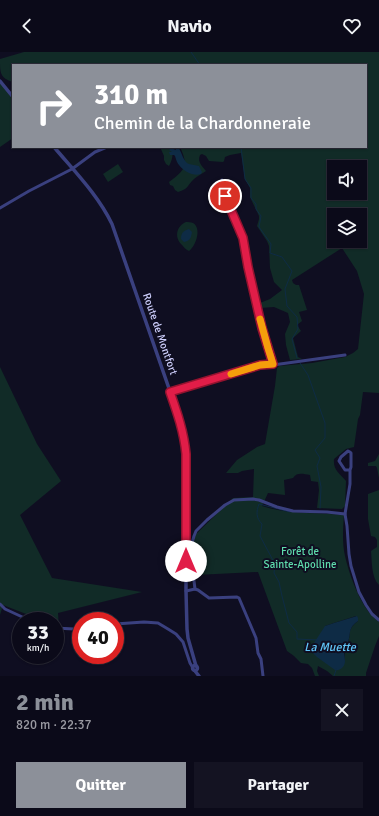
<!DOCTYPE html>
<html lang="fr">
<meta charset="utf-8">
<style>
:root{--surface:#0b0a19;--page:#141322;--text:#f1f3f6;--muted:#9a9aa2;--line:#2b2b38;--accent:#8c9099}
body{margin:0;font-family:Signika,sans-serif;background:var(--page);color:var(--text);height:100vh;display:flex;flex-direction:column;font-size:15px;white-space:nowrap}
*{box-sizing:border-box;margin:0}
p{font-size:13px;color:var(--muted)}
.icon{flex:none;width:22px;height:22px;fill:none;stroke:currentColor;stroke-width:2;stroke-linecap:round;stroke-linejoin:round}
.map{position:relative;height:624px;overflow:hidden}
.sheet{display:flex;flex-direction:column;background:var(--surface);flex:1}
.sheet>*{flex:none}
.hud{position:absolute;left:12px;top:12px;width:355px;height:84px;border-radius:0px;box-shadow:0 1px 3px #0004,0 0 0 1px var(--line);background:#8c9099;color:#fff;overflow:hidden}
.fabs{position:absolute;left:327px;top:108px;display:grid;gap:8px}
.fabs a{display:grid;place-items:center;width:40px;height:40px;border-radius:0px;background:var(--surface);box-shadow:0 1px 3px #0004,0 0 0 1px var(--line);font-size:20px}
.speed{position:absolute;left:12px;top:560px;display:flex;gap:8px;font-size:20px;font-weight:700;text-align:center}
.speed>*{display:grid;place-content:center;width:52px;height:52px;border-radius:50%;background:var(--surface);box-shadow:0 1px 3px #0004,0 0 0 1px var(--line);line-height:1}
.speed small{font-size:10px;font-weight:400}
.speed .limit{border:6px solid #d22;background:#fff;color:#111}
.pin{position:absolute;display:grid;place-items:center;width:34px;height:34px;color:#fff;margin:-17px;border:2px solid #fff;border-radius:50%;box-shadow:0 1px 4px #0007}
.me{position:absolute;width:44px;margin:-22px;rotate:0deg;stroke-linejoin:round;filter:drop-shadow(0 0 3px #0008)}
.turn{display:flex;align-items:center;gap:14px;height:84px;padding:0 16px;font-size:18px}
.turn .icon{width:52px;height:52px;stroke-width:2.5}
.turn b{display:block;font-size:28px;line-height:34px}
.round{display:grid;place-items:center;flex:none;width:42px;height:42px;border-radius:0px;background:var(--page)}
.headline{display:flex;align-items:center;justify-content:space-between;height:68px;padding:0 16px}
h1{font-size:24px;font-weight:700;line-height:30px;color:var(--accent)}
.action{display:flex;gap:8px;margin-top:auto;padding:8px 16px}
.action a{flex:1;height:46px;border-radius:0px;background:var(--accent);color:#fff;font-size:16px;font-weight:700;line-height:46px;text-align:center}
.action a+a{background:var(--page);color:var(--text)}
header{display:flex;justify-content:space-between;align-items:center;height:52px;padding:0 16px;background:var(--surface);font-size:18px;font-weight:700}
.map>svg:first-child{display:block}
.green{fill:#112b27;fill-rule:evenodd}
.water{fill:#0e2b45}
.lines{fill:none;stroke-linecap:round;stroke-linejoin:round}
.stream{stroke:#0e2b45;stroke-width:1}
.minor{stroke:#3a407f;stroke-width:3}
.tertiary{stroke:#3a407f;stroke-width:3.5}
.route-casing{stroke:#92132f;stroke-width:10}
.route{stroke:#e11d48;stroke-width:7}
.slow{stroke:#f59e0b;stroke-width:7}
.labels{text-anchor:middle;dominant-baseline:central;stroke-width:4;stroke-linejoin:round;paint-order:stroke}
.street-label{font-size:11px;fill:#cfd0fe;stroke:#0f0e21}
.park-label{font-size:11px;fill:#5edbac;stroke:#0f0e21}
.water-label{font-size:12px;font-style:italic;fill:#61c7fa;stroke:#0f0e21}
</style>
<header><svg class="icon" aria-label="back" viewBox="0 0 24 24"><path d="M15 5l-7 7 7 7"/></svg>Navio<svg class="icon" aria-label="heart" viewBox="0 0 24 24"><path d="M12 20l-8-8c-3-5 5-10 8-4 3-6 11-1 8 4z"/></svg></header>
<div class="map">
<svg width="379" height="624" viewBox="0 0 379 624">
<rect width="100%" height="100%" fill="#0f0e21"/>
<!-- green -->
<g class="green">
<path d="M 24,0 L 379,0 L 379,341 L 363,340 L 360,363 L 358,367 L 354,395 L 346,397 L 334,407 C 333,418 339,421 346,429 L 345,454 L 342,457 L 317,456 L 319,438 L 318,430 L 311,429 L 310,423 C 303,422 297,420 293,426 L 284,428 L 285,443 L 268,441 L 262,454 C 289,463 316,460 344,463 C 343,476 342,491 345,504 C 349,521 357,544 368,559 C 371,563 375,566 379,570 L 379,584 L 375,594 L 366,621 L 366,624 L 333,624 L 327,619 L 318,614 L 317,619 L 319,624 L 315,624 L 312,616 L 308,612 L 301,611 L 294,604 L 287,599 L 258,520 L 196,523 L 194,505 L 194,484 L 233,446 L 253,445 L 254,417 L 242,419 L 238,421 L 226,421 L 237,408 L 257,395 L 265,392 L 275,334 L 277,316 L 279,314 L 312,311 L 345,305 L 353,301 L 358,297 L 364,242 L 357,219 L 342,196 L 292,228 L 293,231 L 296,233 L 299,233 L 307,258 L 299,260 L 302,269 L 297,273 L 301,279 L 293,286 L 298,305 L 302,307 L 290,308 L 286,293 L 285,282 L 290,270 L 288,261 L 274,255 L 260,256 L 260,251 L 270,247 L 282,238 L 274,230 L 270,216 L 269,194 L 267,189 L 257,174 L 259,167 L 259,164 L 250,145 L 250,136 L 245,127 L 241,101 L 230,103 L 225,105 L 224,109 L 223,110 L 209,109 L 206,104 L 202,102 L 200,103 C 197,110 202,114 206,119 C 202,122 197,124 194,127 C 187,133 189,137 178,140 L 175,138 L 173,134 L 170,133 L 169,130 C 185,118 189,114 180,95 L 366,95 L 366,13 L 13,13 L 13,30 C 0,26 0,21 0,7 ZM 334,115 L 360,115 L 360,141 L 334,141 ZM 334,163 L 360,163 L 360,189 L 334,189 ZM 356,564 L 358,569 C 347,577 351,581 348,592 C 345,601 344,599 345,610 L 325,574 L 334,571 Z"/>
<path d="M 0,31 L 13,46 L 13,86 L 0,95 Z"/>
<path d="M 160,95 L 172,95 C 173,102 173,107 169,114 L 166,112 L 164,108 L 164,104 Z"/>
<path d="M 118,112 L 123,120 L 108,130 L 103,122 Z"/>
<path d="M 186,170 C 188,170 191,170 193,171 C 202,176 196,194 189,199 C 185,197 184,195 181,192 C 174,184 177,174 186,170 Z"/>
<path d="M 0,315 L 37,392 L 61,429 L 20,463 L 52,526 L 142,540 L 58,561 L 59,575 L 55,573 L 55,569 L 44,569 L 3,553 L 0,563 Z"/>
<path d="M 379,402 L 379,426 L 377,416 L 376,414 L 368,414 L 368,411 L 375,409 Z"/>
<path d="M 379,438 L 379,533 C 371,525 372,509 371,499 L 377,495 L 377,488 L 375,485 L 371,484 L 368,467 L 368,442 Z"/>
</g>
<!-- water -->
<g class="water">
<path d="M 175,95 L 178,95 C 182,100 183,110 189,112 C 192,113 196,113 199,114 L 202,120 L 201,122 C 194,125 183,119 179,113 C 177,111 176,107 175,104 L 174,103 L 170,103 L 169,100 L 172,100 L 169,98 L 171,96 L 176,98 Z"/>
<path d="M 189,177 L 192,180 C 191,186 190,189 184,190 L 181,187 C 181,181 183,179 189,177 Z"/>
<path d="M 357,564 L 358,566 L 358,569 C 348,576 351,580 348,591 C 348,594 345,596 344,599 C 344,602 345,606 345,609 C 345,614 341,619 335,618 L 317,605 L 312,600 L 312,594 L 325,574 L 334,571 Z"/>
</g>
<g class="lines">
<!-- stream -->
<g class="stream">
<path d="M 191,0 L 200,13"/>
<path d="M 241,95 L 245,127 L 251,136 L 251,146 L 256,152 L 256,157 L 261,164 L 259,175 L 271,192 L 270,201 L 282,205 L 292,219 L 285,237 L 287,254 L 297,265 L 298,277 L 292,287 L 297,306"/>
<path d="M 300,311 L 308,323 L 325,371 L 325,386 L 315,398 L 320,406 L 317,414 L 321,435 L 320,456"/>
<path d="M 290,460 L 259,452 C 256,460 256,466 262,472 L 260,484 L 275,512 L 274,521 L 279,530 L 282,544 L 289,571 L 297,580 L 297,587 L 317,588"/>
<path d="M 334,624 L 336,618 L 336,617"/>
</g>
<!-- minor -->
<g class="minor">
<path d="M 222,128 L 225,144 L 243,186 L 248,215 L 262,276 L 273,313"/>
<path d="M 0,156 L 29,139 L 72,117 L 95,100 L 107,95"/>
<path d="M 170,340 L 260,313 L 273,313 L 345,303"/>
<path d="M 350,418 L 345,418 L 339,409 L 341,405 L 348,399 L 350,400 L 351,401 L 351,415 L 350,418 L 350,432 L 345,462 L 347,474 L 349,502 L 351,514 L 359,540 L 366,553 L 372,562 L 379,568"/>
<path d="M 195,537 L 191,505 L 192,491 L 194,484 L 196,479 L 207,468 L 225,453 L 234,448 L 253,447 L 259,448 L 277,455 L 293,459 L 327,460 L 345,462"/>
<path d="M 186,539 L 195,537 L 198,538 L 209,546 L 237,545 L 239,546 L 256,586 L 258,601 L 261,607 L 263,624"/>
<path d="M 0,552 L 5,557 L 31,569"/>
<path d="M 115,572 L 144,570 L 158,571 L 168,577 L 176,582 L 183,590 L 190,611 L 193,616"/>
<path d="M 55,576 L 74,577 L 81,577"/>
</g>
<!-- tertiary -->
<g class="tertiary">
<path d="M 0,29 L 13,45"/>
<path d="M 54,95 C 75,120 98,143 112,172 L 182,374 L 185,388 L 186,402 L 186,539 L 187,577 L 188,586 L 196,614"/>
<circle cx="195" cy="616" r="2.5"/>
<path d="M 195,619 L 199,624"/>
</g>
</g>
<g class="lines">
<defs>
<path id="route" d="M 186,509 L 186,402 C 184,380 177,360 170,340 L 260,313 L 273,312 L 262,276 L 248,215 L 243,186 L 225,144"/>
</defs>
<!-- route casing -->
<use href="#route" class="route-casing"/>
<!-- route -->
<use href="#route" class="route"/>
<!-- slow -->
<path class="slow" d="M 231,322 L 260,313 L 273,312 L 268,296 L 260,267"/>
</g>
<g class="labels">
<!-- street labels -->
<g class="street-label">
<text transform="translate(160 282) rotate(71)">Route de Montfort</text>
</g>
<!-- park labels -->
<g class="park-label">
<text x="300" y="499">Forêt de<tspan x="300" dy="13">Sainte-Apolline</tspan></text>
</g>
<!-- water labels -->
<g class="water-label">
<text x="330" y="595">La Muette</text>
</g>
</g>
</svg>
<div class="fabs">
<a><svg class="icon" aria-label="sound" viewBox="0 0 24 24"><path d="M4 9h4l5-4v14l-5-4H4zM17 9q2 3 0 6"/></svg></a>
<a><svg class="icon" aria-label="layers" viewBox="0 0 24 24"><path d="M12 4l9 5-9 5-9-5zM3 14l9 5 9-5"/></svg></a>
</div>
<div class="speed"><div>33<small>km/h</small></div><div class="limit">40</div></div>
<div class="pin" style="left:225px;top:144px;background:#d93025"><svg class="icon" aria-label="arrive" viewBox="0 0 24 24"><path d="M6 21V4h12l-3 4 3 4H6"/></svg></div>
<svg class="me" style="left:186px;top:509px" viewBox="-20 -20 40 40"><circle r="19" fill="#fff"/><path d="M0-13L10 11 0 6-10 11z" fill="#e11d48"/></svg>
<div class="hud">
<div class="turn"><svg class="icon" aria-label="right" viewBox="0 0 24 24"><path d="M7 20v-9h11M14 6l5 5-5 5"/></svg><div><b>310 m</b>Chemin de la Chardonneraie</div></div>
</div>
</div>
<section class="sheet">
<div class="headline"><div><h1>2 min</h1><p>820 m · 22:37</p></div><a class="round"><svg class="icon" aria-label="close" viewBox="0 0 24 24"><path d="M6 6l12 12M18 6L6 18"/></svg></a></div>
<div class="action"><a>Quitter</a><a>Partager</a></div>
</section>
